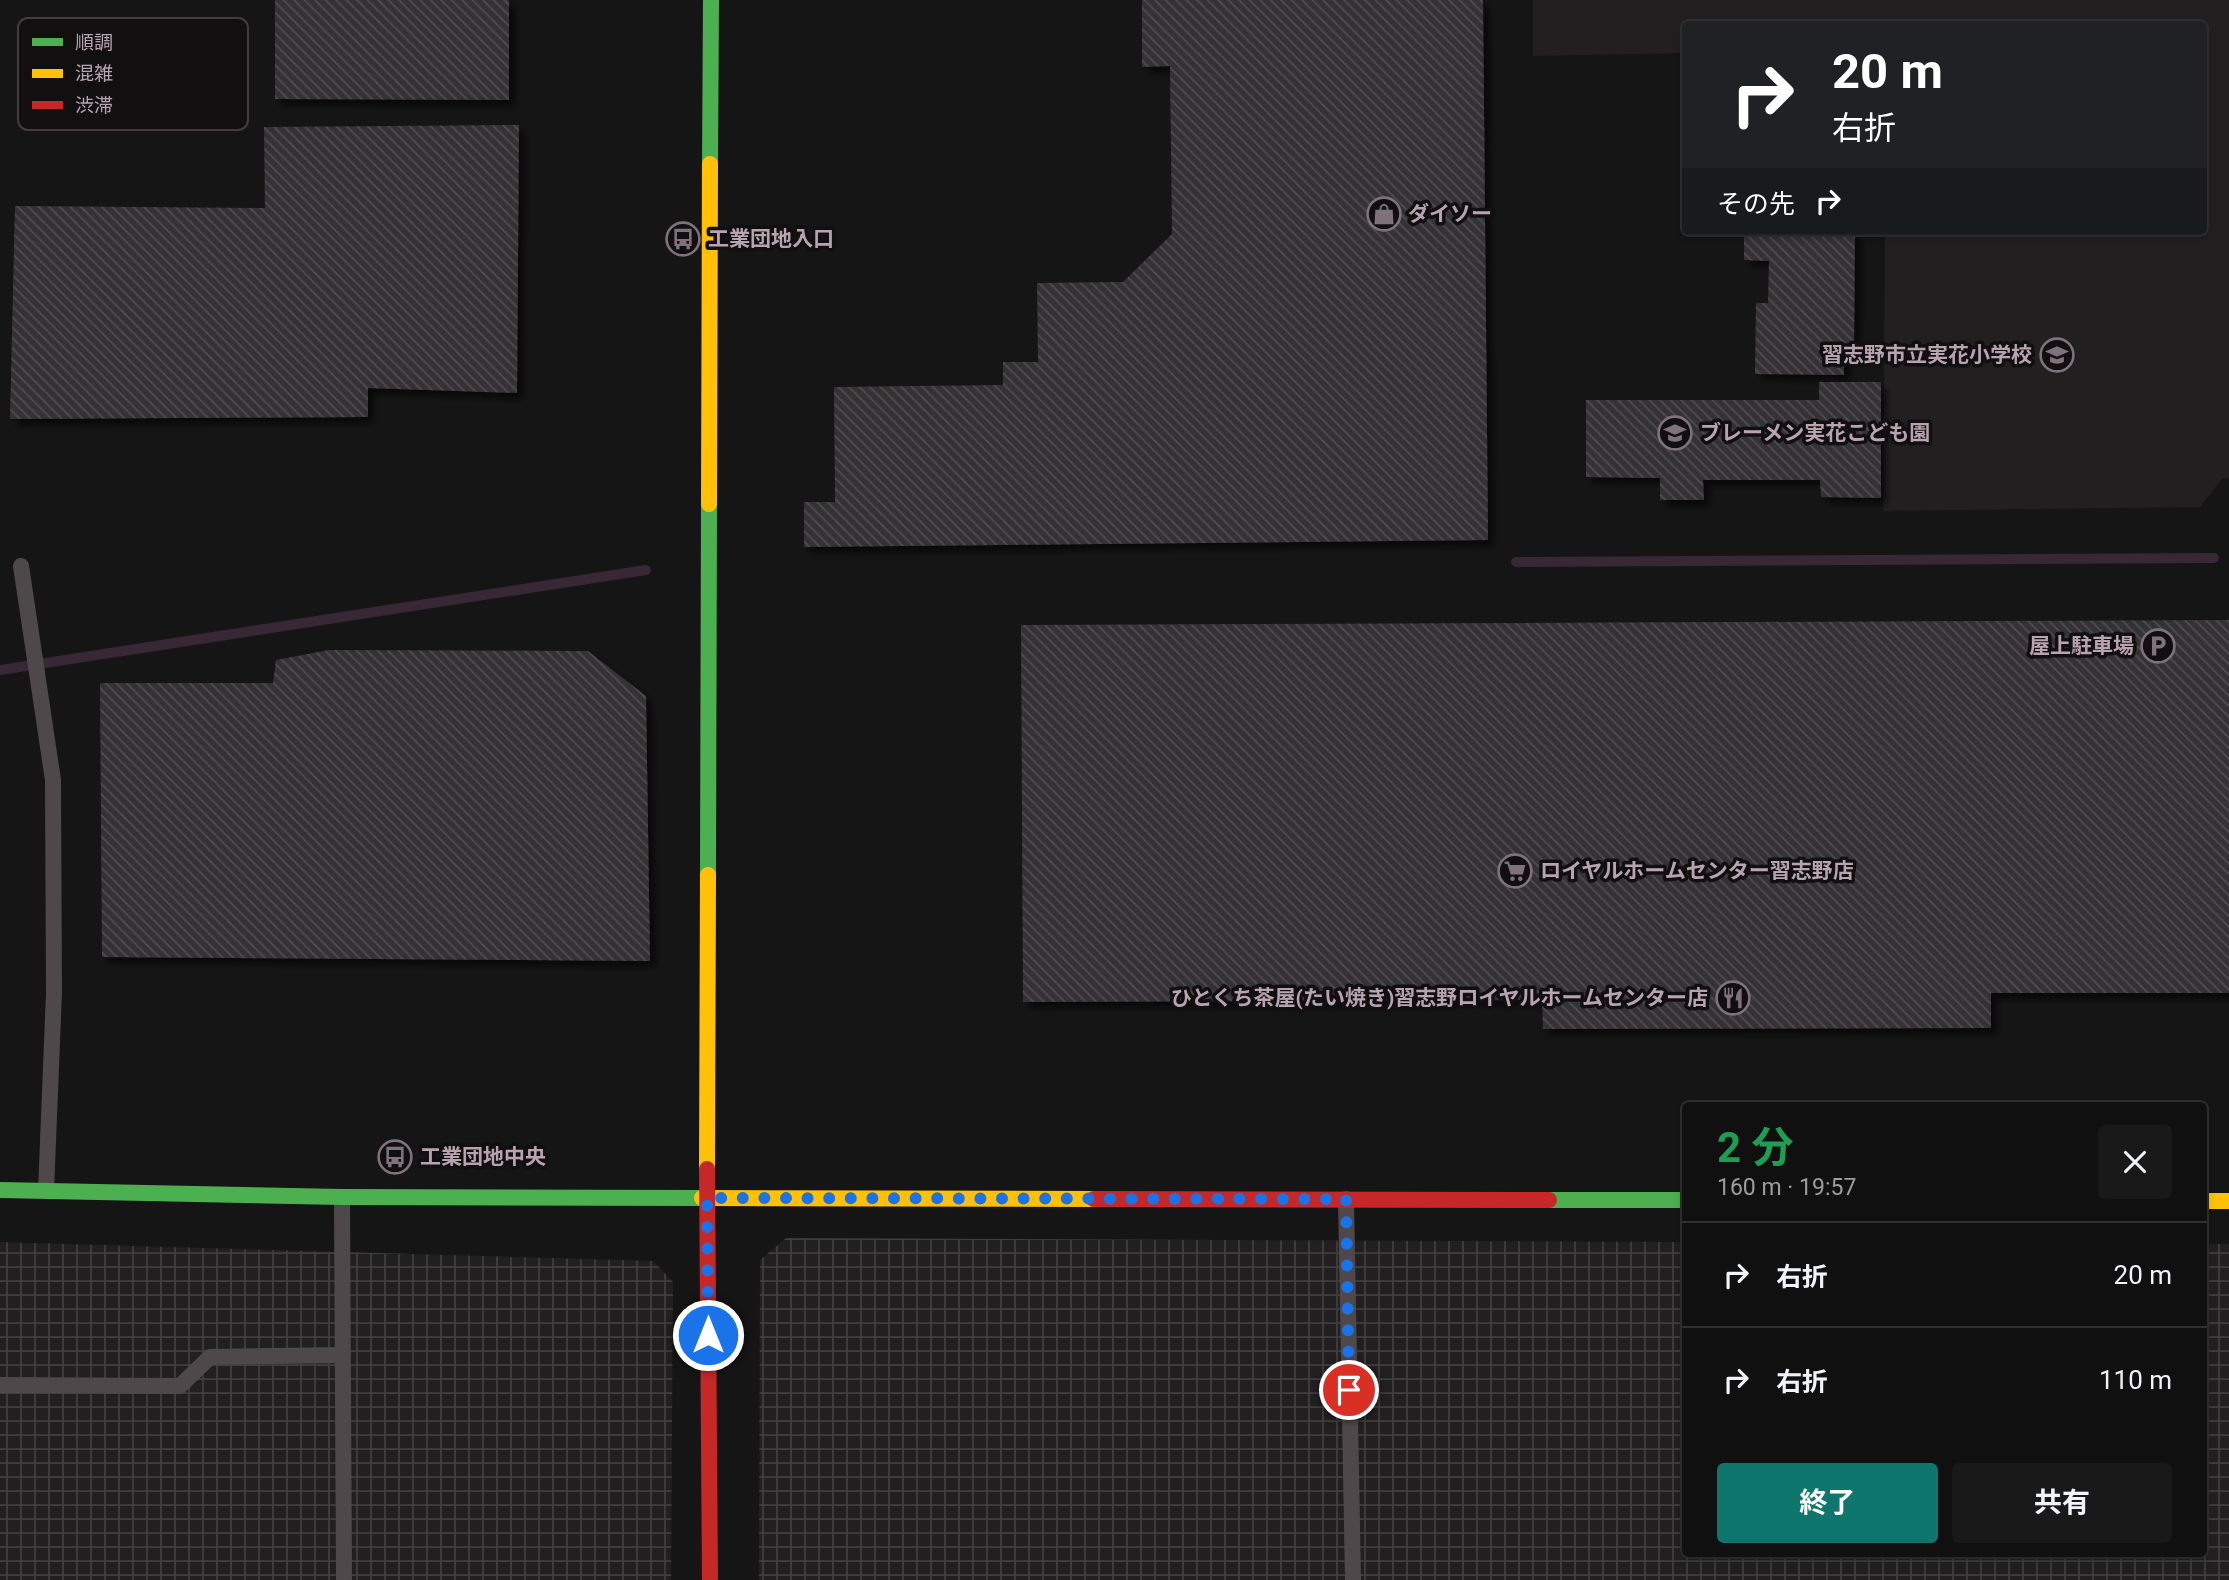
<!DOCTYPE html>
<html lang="ja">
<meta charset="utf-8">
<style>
:root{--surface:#101010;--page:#191919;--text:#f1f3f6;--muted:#9c9d9f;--line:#303030;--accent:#0f766e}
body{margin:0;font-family:Roboto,"Noto Sans JP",sans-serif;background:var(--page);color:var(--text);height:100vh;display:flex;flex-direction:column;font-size:26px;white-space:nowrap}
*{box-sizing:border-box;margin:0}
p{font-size:23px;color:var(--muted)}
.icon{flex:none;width:38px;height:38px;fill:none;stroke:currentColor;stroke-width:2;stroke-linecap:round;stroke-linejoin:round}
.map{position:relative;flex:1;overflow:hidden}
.panel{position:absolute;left:1682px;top:1102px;width:525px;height:455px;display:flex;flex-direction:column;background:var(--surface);border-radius:7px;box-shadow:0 4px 10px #0003,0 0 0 2px var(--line)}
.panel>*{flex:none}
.guide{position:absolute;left:1682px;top:21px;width:525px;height:214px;border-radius:7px;box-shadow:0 4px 10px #0003,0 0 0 2px var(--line);background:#202124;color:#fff;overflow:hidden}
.pin{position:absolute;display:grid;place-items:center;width:60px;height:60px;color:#fff;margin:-30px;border:4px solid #fff;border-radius:50%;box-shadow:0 2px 7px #0007}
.me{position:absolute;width:77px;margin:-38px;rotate:0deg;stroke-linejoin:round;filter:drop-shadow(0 0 5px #0008)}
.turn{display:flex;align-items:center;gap:24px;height:147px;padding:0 35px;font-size:32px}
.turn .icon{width:91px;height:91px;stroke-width:2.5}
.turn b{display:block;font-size:49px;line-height:60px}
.then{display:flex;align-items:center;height:66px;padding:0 35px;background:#0003;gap:14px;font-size:26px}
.round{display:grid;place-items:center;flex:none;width:74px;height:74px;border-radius:7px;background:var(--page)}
.head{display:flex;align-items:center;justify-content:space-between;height:119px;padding:0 35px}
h1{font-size:42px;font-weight:700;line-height:52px;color:#1e9e55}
.primary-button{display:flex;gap:14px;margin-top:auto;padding:14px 35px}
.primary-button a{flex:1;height:80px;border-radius:7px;background:var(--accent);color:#fff;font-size:28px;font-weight:700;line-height:80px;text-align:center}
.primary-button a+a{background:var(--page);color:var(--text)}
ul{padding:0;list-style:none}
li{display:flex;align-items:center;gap:21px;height:105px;padding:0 35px;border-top:2px solid var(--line)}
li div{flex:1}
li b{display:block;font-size:26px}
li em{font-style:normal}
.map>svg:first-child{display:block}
.built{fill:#221f20}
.industrial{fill:url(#industrial-grid)}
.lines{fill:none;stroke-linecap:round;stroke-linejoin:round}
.stream{stroke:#382735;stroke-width:10}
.building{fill:url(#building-back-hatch);filter:url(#shadow)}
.lane{stroke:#4e484b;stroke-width:16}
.fast{stroke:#4caf50;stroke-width:16}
.slow{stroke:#ffc107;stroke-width:16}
.jam{stroke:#c62828;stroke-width:16}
.route{stroke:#1a73e8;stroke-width:12;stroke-dasharray:0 21.6}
.labels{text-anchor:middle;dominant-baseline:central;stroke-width:7;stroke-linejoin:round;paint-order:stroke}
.poi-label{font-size:21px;font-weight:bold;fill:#b8a4b0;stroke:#110f0f;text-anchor:start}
.key{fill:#110f0f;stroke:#433c3f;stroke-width:2}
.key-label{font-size:19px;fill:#b8a4b0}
</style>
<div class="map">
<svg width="2229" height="1580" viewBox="0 0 2229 1580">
<defs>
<pattern id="industrial-grid" width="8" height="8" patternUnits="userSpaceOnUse" patternTransform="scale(1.75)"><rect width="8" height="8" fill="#221f20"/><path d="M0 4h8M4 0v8" fill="none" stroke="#403d3e"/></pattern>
<pattern id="building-back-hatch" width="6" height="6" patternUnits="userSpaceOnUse" patternTransform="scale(1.75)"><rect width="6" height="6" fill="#353234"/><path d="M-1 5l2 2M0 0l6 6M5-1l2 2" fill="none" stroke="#504d4f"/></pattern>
<filter id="shadow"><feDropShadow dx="6" dy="6" stdDeviation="3.5" flood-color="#0009"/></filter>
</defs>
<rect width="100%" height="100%" fill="#151515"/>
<!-- built -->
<path class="built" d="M 1533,0 L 2229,0 L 2229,478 L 2222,479 L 2200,507 L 1883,511 L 1885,231 L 2203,231 L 2203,24 L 1685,24 L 1685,53 L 1533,56 Z"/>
<!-- industrial -->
<g class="industrial">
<path d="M 786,1238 L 1685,1242 L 1685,1554 L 2203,1554 L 2203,1244 L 2229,1244 L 2229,1580 L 759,1580 L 760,1260 Z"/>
<path d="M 0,1242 L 653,1261 L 673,1282 L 671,1580 L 0,1580 Z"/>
</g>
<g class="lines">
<!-- stream -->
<g class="stream">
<path d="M 1516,562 L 2214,558"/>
<path d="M 0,670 L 646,570"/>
</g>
</g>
<!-- building -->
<g class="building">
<path d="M 275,0 L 509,0 L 509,100 L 275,99 Z"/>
<path d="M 1142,0 L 1483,0 L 1488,540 L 804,547 L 804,502 L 835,502 L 834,387 L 1003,385 L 1003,362 L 1038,362 L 1037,283 L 1123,282 L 1172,234 L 1170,66 L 1142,67 Z"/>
<path d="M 519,125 L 517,393 L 368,388 L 368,417 L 10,419 L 15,206 L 265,208 L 264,127 Z"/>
<path d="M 1744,231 L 1855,231 L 1854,350 L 1844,350 L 1844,375 L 1755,374 L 1756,303 L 1768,303 L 1769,261 L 1744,260 Z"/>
<path d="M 1819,382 L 1881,382 L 1881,498 L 1821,497 L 1820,480 L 1703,480 L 1704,500 L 1660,500 L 1660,478 L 1586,477 L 1586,400 L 1819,400 Z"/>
<path d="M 2229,620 L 2229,993 L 1991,993 L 1991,1028 L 1543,1029 L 1542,1000 L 1023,1002 L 1021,625 Z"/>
<path d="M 329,650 L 588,651 L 646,696 L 650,961 L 102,957 L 100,683 L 273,683 L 276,660 Z"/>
</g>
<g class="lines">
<!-- lane -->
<g class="lane">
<path d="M 21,566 L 53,780 L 54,993 L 46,1191"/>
<path d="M 342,1197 L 344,1580"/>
<path d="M 1346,1199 L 1353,1580"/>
<path d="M 0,1385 L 180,1386 L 210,1357 L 343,1355"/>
</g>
<!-- fast -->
<g class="fast">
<path d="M 710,164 L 711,0"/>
<path d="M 708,875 L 709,504"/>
<path d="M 0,1190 L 342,1197 L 702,1198"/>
<path d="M 1549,1200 L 1685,1200"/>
</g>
<!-- slow -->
<g class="slow">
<path d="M 709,504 L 710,164"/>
<path d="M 707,1169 L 708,875"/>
<path d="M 702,1198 L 1094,1199"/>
<path d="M 2203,1201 L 2229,1201"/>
</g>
<!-- jam -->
<g class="jam">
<path d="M 707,1169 L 710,1580"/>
<path d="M 1094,1199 L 1549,1200"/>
</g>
</g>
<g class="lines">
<!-- route -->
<path class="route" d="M 708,1335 L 707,1198 L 1346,1199 L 1349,1390"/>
</g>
<!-- icons -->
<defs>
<symbol id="shop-ring" viewBox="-11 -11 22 22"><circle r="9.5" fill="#110f0f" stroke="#7f727a" stroke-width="1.5"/><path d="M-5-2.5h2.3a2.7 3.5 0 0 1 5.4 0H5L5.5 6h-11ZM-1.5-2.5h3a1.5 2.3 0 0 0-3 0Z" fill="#7f727a"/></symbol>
<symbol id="bus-ring" viewBox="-11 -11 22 22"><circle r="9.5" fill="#110f0f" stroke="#7f727a" stroke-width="1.5"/><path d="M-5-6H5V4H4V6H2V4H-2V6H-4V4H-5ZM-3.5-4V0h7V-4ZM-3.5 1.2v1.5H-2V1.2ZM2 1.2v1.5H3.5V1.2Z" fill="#7f727a"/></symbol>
<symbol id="school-ring" viewBox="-11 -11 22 22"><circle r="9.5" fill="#110f0f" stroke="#7f727a" stroke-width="1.5"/><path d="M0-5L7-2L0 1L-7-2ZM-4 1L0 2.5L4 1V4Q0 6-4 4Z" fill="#7f727a"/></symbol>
<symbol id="parking-ring" viewBox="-11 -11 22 22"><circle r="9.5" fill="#110f0f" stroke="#7f727a" stroke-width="1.5"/><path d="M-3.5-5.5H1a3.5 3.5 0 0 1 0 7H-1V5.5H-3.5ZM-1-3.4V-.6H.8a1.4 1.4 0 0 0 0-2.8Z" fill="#7f727a"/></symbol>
<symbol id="supermarket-ring" viewBox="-11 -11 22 22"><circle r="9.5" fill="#110f0f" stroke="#7f727a" stroke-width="1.5"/><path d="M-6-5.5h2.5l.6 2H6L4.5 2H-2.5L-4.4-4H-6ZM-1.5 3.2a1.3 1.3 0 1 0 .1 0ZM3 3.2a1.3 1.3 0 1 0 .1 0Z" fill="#7f727a"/></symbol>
<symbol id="restaurant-ring" viewBox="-11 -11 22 22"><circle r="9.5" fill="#110f0f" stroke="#7f727a" stroke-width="1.5"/><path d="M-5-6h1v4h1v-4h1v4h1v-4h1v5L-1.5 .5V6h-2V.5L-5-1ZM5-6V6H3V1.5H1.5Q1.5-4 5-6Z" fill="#7f727a"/></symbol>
</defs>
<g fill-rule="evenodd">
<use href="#shop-ring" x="1365" y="195" width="38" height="38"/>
<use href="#bus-ring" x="664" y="220" width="38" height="38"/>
<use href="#school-ring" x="2038" y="336" width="38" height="38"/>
<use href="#school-ring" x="1656" y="414" width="38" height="38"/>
<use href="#parking-ring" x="2139" y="627" width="38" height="38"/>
<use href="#supermarket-ring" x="1496" y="852" width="38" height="38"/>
<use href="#restaurant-ring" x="1714" y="979" width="38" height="38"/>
<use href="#bus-ring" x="376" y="1138" width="38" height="38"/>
</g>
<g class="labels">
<!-- poi labels -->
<g class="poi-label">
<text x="1408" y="214">ダイソー</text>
<text x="708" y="239">工業団地入口</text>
<text x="2032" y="355" text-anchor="end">習志野市立実花小学校</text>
<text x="1700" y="433">ブレーメン実花こども園</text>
<text x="2134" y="646" text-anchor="end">屋上駐車場</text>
<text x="1540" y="871">ロイヤルホームセンター習志野店</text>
<text x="1708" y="998" text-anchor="end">ひとくち茶屋(たい焼き)習志野ロイヤルホームセンター店</text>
<text x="420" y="1157">工業団地中央</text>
</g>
</g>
<!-- legend -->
<rect x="18" y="18" width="230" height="112" rx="10" class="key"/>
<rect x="32" y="38" width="31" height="8" fill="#4caf50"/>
<rect x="32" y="69" width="31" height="9" fill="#ffc107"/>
<rect x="32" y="101" width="31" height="8" fill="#c62828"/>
<g class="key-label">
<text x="75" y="49">順調</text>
<text x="75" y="80">混雑</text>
<text x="75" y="112">渋滞</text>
</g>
</svg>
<div class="pin" style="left:1349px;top:1390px;background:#d93025"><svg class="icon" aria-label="arrive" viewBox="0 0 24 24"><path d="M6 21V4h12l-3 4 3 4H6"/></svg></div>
<svg class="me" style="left:708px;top:1335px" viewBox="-20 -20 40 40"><circle r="17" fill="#1a73e8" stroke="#fff" stroke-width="3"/><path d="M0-11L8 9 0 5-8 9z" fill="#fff"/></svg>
<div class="guide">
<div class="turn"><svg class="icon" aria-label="right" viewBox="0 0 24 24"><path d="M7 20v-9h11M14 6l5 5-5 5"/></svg><div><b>20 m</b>右折</div></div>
<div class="then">その先<svg class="icon" aria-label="right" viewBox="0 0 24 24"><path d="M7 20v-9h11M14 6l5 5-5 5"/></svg></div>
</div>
<section class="panel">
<div class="head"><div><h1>2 分</h1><p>160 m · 19:57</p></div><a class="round"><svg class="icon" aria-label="close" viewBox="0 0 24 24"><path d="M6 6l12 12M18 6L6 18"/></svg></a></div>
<ul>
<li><svg class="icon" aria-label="right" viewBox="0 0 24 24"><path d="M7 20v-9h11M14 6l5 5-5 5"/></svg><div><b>右折</b></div><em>20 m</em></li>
<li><svg class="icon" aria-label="right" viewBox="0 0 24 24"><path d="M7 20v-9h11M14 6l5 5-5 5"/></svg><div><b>右折</b></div><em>110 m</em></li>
</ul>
<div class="primary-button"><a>終了</a><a>共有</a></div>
</section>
</div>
